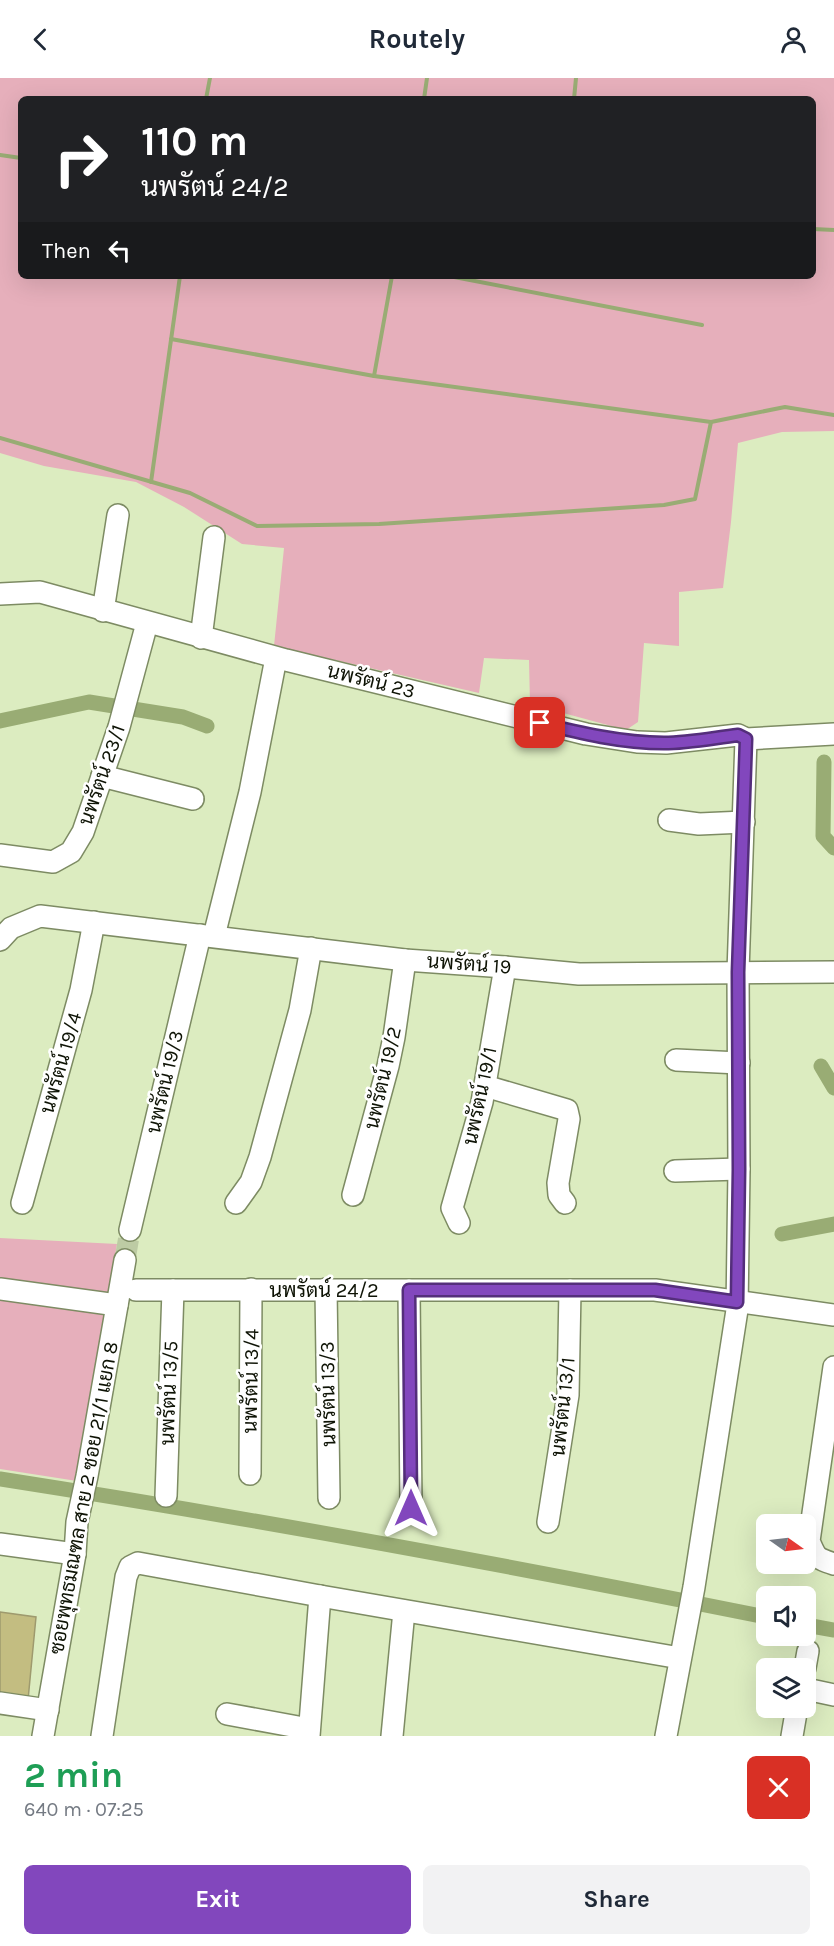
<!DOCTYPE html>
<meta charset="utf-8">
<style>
:root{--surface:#fff;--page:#f2f2f3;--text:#1f2937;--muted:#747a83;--accent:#8247bd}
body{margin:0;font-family:Karla,Sarabun,sans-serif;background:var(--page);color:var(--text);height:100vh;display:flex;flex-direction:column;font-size:22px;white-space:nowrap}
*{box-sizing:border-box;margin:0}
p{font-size:20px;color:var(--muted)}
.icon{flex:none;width:33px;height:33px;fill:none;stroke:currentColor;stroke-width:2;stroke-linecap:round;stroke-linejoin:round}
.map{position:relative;height:1658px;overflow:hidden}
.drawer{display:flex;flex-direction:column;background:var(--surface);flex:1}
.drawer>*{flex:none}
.top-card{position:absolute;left:18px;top:18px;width:798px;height:183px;border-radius:9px;box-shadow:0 6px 24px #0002;background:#202124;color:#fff;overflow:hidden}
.needle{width:39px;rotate:104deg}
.controls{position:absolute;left:756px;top:1436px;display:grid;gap:12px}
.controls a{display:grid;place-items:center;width:60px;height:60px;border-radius:9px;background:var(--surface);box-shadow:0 6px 24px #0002;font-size:30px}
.pin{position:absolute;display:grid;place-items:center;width:51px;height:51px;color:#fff;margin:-26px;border-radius:12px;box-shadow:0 3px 9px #0006}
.me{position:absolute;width:66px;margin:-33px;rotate:0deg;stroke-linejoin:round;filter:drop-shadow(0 0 4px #0008)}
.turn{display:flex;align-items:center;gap:21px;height:126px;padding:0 24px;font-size:27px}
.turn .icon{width:78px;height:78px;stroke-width:2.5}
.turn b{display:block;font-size:42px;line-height:51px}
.then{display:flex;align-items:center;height:57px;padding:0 24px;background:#0003;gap:12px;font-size:22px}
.round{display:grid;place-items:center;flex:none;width:63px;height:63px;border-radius:9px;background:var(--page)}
.overview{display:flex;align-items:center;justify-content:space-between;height:102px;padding:0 24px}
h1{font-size:36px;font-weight:700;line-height:45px;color:#1e9e55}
.cta{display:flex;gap:12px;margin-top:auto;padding:12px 24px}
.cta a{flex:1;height:69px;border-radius:9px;background:var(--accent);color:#fff;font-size:24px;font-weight:700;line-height:69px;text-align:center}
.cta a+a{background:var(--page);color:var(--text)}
header{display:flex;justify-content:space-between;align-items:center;height:78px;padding:0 24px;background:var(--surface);font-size:27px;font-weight:700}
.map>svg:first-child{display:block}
.green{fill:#e6afbb;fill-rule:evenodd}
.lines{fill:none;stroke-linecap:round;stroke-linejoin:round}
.stream{stroke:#99ac74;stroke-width:4}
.canal{stroke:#99ac74;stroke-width:15}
.building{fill:#c3bd81;stroke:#9e9a6e;stroke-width:1.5;filter:url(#shadow)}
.minor-tunnel{stroke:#bdcba4;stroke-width:21;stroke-dasharray:21 10;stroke-linecap:butt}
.minor-casing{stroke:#7d8b63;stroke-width:24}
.minor{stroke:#fff;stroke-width:21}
.route-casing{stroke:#542e7b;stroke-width:15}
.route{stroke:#8247bd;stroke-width:10}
.labels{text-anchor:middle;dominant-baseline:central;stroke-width:5;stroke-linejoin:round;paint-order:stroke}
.street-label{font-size:20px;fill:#0e1305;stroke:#fff}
</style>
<header><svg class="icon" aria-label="back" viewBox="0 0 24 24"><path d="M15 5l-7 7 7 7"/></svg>Routely<svg class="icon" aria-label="person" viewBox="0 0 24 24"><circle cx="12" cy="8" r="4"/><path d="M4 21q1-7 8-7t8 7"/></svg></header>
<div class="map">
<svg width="834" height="1658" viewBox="0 0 834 1658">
<defs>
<filter id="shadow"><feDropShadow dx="-4" dy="4" stdDeviation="0" flood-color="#0004"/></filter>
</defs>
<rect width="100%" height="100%" fill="#dcecc0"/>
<!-- green -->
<g class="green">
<path d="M 0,0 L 834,0 L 834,353 L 782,354 L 738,365 L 731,444 L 723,510 L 679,514 L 679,568 L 644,565 L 638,644 L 626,652 L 530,626 L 529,582 L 484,580 L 479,615 L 274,568 L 284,470 L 242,466 L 184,429 L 136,404 L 44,388 L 0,375 ZM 21,21 L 813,21 L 813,198 L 21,198 Z"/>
<path d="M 0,1160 L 117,1166 L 77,1403 L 0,1391 Z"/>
</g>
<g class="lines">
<!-- stream -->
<g class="stream">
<path d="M 206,21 L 210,0"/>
<path d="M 424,21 L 427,0"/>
<path d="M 574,21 L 576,0"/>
<path d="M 0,77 L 21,80"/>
<path d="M 813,151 L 834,152"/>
<path d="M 449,198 L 702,247"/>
<path d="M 171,261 L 374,298 L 392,198"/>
<path d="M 374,298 L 711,344"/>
<path d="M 0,360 L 190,415 L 257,448 L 379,446 L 664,427 L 695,421 L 711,344 L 785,329 L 834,337"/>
<path d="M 151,404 L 180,198"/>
</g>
<!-- canal -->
<g class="canal">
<path d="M 0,643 L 89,624 L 183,639 L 207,648"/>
<path d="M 824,684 L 823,758 L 834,770"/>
<path d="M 821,988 L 834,1010"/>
<path d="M 782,1156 L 834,1146"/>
<path d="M 0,1401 C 256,1441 512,1488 766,1539"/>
<path d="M 806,1547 L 834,1552"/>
</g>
</g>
<!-- building -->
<path class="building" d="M 0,1534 L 36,1539 L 28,1622 L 0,1619 Z"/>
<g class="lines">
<!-- minor-tunnel -->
<path class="minor-tunnel" d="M 125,1182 L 130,1152"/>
<defs>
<g id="minor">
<path d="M 0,516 L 40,514 L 286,582 L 586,656 L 637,664 L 666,665 L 738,657 L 746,661 L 834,656"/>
<path d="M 103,533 L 118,437"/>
<path d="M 201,560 L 214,459"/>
<path d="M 102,698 L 193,721"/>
<path d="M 669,742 L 699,746 L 744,744"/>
<path d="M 0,777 L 53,784 L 71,774 L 83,754 L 119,649 L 147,545"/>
<path d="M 214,858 L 250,714 L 276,580"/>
<path d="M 0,862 L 11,850 L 40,838 L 405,882 L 505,889 L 579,896 L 834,894"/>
<path d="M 676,982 L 739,985"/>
<path d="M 485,1008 L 567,1032 L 569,1041 L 558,1105 L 559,1117 L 565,1125"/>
<path d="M 675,1093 L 739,1091"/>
<path d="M 353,1117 L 388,988 L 394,959 L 405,882"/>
<path d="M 22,1125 L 81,912 L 94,844"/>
<path d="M 236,1125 L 251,1104 L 260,1079 L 300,932 L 311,870"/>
<path d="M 459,1145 L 452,1130 L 482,1024 L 505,889"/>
<path d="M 130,1152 L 200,857"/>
<path d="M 0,1211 L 117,1227"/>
<path d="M 326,1211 L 329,1420"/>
<path d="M 136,1212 L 655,1212 L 834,1237"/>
<path d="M 409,1212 L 411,1430"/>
<path d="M 834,1289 L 809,1463 C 816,1480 816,1480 834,1486"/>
<path d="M 250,1396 L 251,1211"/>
<path d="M 166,1418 L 173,1212"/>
<path d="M 548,1444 L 568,1317 L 570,1212"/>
<path d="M 0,1466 L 75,1476"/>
<path d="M 805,1590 L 808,1573"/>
<path d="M 806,1611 L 834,1617"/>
<path d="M 0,1625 L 48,1632"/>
<path d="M 227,1636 L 309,1651"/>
<path d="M 43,1658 L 75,1476 L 77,1444 L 87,1398 L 125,1182"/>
<path d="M 102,1658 L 126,1499 L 130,1489 L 138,1485 L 320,1518 L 680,1580"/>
<path d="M 309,1658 L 320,1518"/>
<path d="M 392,1658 L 404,1533"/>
<path d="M 666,1658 L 694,1509 L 737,1232 L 739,1091 L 738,894 L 746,661"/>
<path d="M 792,1658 L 797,1629"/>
</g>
</defs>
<!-- minor casing -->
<use href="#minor" class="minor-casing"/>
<!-- minor -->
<use href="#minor" class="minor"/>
</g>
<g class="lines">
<defs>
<path id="route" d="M 411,1430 L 409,1212 L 655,1212 L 737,1224 L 739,1091 L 738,894 L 746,661 L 738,657 C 713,660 688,665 664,665 C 622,665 580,655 540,645"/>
</defs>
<!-- route casing -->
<use href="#route" class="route-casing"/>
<!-- route -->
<use href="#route" class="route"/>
</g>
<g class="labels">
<!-- street labels -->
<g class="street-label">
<text transform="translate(371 603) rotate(14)">นพรัตน์ 23</text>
<text transform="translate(102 697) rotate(-71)">นพรัตน์ 23/1</text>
<text transform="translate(469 886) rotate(4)">นพรัตน์ 19</text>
<text transform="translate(61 985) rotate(-74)">นพรัตน์ 19/4</text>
<text transform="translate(383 1000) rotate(-77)">นพรัตน์ 19/2</text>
<text transform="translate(165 1004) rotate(-77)">นพรัตน์ 19/3</text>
<text transform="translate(480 1018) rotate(-78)">นพรัตน์ 19/1</text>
<text x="324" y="1212">นพรัตน์ 24/2</text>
<text transform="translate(251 1303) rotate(-89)">นพรัตน์ 13/4</text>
<text transform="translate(169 1315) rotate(-88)">นพรัตน์ 13/5</text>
<text transform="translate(328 1316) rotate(-91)">นพรัตน์ 13/3</text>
<text transform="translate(563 1329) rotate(-84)">นพรัตน์ 13/1</text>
<text transform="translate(84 1420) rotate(-80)">ซอยพุทธมณฑล สาย 2 ซอย 21/1 แยก 8</text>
</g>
</g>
</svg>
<div class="controls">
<a><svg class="needle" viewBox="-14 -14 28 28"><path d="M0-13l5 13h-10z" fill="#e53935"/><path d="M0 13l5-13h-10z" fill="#747a83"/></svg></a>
<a><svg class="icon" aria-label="sound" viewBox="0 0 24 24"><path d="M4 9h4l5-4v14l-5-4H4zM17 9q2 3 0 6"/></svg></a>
<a><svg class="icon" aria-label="layers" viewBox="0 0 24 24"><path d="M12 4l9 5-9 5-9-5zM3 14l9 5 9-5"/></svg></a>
</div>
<div class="pin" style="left:540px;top:645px;background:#d93025"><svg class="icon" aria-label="arrive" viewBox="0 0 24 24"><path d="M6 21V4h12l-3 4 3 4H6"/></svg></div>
<svg class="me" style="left:411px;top:1430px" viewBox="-20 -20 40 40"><path d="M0-17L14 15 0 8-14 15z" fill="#8247bd" stroke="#fff" stroke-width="4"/></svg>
<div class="top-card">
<div class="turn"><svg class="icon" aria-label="right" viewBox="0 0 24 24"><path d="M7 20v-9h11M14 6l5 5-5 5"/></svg><div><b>110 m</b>นพรัตน์ 24/2</div></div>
<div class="then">Then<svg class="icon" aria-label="left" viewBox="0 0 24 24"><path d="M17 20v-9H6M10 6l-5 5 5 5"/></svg></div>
</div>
</div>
<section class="drawer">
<div class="overview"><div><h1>2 min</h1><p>640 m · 07:25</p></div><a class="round" style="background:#d93025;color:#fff"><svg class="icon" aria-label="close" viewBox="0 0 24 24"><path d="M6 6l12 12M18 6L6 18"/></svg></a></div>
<div class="cta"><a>Exit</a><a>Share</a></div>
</section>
